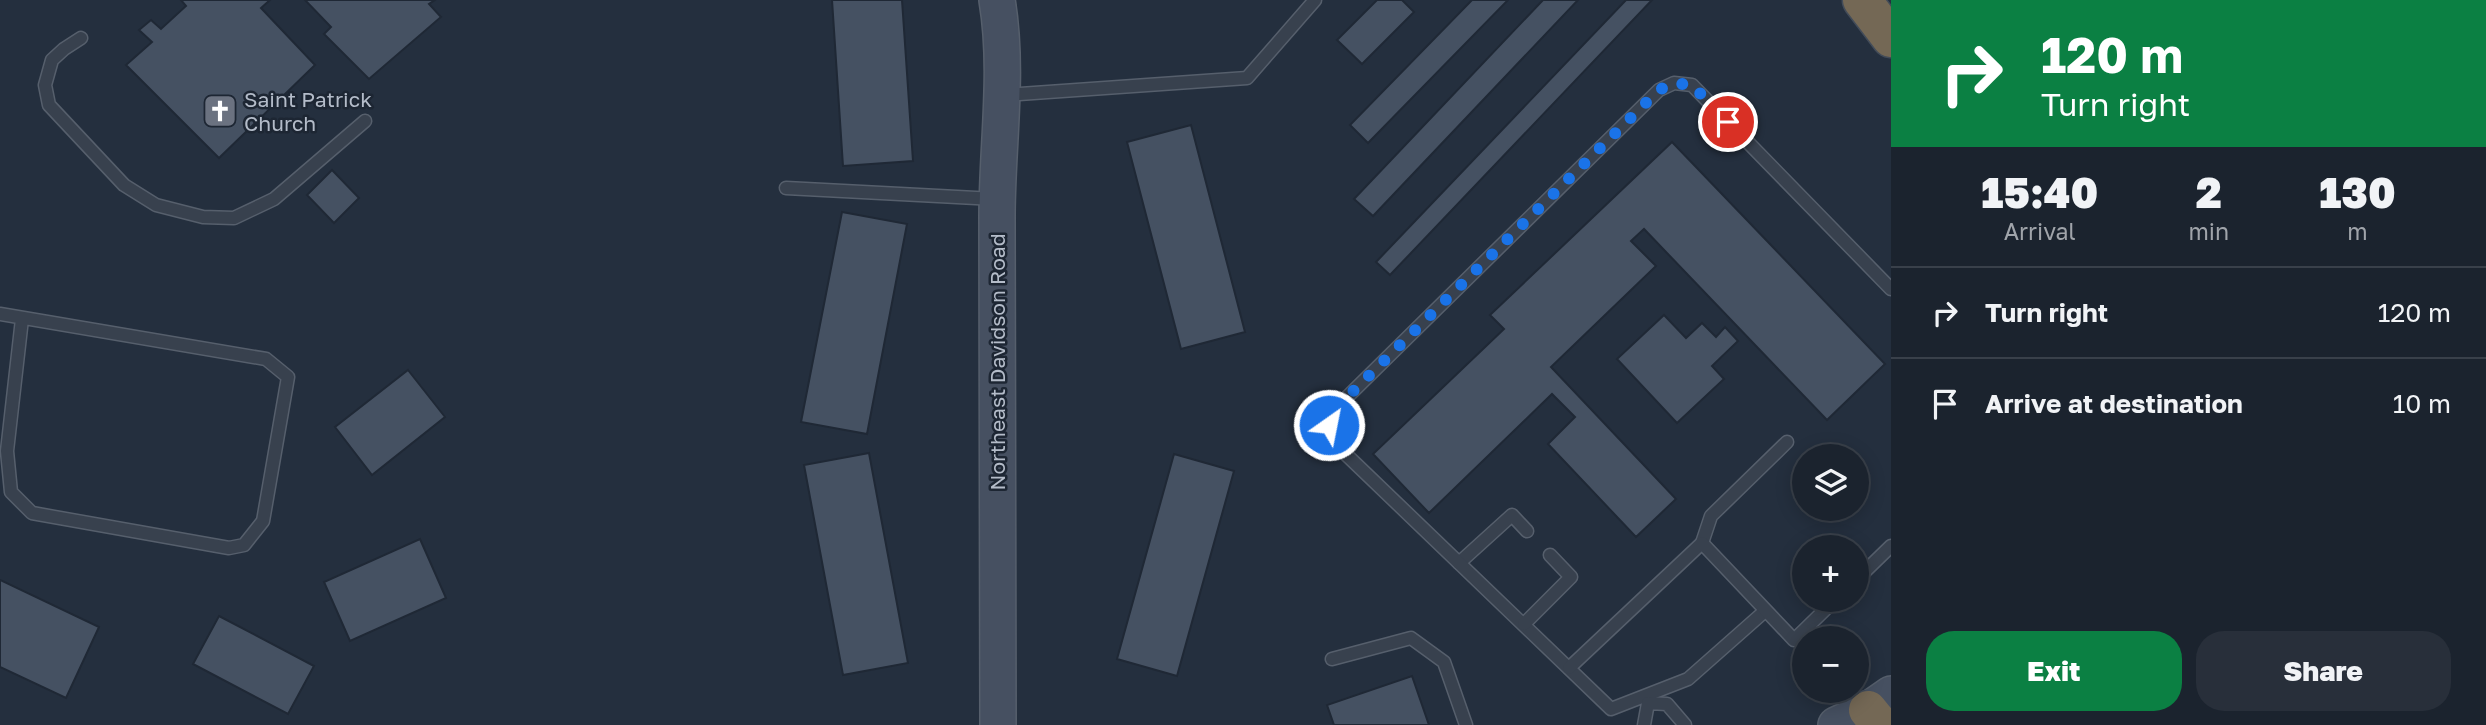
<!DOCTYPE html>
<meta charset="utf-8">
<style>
:root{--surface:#1b232e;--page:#282f3a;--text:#f1f3f6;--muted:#a0a4aa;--line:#39404a;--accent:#0b8043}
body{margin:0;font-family:"Golos Text",sans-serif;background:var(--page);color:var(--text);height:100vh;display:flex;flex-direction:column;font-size:26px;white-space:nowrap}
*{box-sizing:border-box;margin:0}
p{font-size:23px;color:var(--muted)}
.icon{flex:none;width:38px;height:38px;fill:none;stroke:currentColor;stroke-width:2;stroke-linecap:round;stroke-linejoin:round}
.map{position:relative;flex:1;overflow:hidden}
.side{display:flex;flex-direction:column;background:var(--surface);width:595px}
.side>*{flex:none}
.banner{background:#0b8043;color:#fff;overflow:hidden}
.tools{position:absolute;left:1792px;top:444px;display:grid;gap:14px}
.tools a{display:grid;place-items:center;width:77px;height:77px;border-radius:50%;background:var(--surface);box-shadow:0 4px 18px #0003,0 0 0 2px var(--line);font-size:35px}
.pin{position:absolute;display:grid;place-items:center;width:60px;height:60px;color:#fff;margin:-30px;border:4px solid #fff;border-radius:50%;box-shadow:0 2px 7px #0007}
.me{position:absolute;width:77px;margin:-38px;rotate:33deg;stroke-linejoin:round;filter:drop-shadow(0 0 5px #0008)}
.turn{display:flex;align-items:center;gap:24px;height:147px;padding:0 35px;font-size:32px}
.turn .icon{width:91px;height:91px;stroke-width:2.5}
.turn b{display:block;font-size:49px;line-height:60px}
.eta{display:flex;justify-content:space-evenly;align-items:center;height:119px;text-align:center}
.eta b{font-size:42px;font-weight:800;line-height:49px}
.cta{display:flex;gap:14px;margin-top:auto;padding:14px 35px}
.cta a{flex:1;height:80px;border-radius:28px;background:var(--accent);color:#fff;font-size:28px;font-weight:800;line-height:80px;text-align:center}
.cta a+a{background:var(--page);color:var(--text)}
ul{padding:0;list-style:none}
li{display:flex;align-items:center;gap:21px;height:91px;padding:0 35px;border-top:2px solid var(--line)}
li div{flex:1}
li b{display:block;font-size:26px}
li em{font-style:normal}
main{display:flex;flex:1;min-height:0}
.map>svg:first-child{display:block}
.building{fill:#455162;stroke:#1f2835;stroke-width:2}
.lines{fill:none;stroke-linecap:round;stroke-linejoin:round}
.lane-casing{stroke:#565f6c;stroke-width:15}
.secondary-casing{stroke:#565f6c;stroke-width:38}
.highway-casing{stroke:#434c59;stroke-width:41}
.lane{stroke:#38414e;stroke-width:12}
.secondary{stroke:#465061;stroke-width:35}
.highway{stroke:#746855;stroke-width:38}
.route{stroke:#1a73e8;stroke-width:12;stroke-dasharray:0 21.6}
.labels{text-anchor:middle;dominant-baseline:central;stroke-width:5;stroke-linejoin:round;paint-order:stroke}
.poi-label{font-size:21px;fill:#b4bcc9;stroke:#1d2633;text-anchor:start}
.street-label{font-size:21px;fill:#b4bcc9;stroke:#1d2633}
</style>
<main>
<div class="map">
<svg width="1891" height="725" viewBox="0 0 1891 725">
<rect width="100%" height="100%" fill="#242f3e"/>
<!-- building -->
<g class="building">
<path d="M 181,0 L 270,0 L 261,8 L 315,65 L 219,158 L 126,65 L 152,42 L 139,30 L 151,20 L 161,29 L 186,6 Z"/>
<path d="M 305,0 L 435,0 L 429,4 L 441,17 L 369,79 L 324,34 L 331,27 Z"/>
<path d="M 832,0 L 902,0 L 913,161 L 843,166 Z"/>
<path d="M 1377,0 L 1402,0 L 1414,12 L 1362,64 L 1337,40 Z"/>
<path d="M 1472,0 L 1508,0 L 1368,143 L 1350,125 Z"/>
<path d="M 1543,0 L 1578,0 L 1373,216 L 1354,199 Z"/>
<path d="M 1626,0 L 1652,0 L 1390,275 L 1376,262 Z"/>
<path d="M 1191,125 L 1245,332 L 1181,349 L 1127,142 Z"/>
<path d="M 1672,142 L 1885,364 L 1827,420 L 1644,229 L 1631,241 L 1656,266 L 1551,367 L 1676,499 L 1636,537 L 1548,444 L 1575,417 L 1552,394 L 1429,513 L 1373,454 L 1504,329 L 1490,315 Z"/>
<path d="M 332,170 L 359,198 L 334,223 L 307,195 Z"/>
<path d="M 842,212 L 907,224 L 867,434 L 801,422 Z"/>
<path d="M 1664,315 L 1686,338 L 1702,323 L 1716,337 L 1725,327 L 1738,341 L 1712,366 L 1724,379 L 1677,423 L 1617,359 Z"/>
<path d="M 408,370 L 445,417 L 372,475 L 335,427 Z"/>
<path d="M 869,453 L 908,663 L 843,675 L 804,465 Z"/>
<path d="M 1174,454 L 1234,471 L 1177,676 L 1117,659 Z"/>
<path d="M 420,539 L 446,598 L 350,641 L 324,582 Z"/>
<path d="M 0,580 L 99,627 L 66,698 L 0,667 Z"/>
<path d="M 219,616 L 314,666 L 288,714 L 193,664 Z"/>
<path d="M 1412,676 L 1429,725 L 1334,725 L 1327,705 Z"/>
</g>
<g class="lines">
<defs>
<g id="lane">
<path d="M 81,38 L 64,49 L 52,60 L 45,85 L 49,105 L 124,185 L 156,205 L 203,217 L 234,218 L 274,199 L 365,121"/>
<path d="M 1005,95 L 1247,78 L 1315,0"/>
<path d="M 786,188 L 995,199"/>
<path d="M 0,314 L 266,359 L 288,377 L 263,521 L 244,545 L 229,548 L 32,513 L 11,492 L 7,451 L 22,319"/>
<path d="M 1702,543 L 1711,516 L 1787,442"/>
<path d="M 1459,563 L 1512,515 L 1527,531"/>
<path d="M 1857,579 L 1891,546"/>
<path d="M 1765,611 L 1688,679 L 1611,709 L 1332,441 L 1329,426 L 1334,410 L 1659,90 L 1674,83 L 1692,85 L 1891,289"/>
<path d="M 1524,624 L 1571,577 L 1550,555"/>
<path d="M 1332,659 L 1411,638 L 1444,662 L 1466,725"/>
<path d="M 1569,668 L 1702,543 L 1794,640 L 1835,600"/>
<path d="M 1644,725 L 1648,703 L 1667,704 L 1685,725"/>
</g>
<g id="secondary">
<path d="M 997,0 C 1009,71 997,145 997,217 C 997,386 998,556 998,725"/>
<path d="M 1836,725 L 1868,710 L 1891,694"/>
</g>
<g id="highway">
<path d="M 1862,0 L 1891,38"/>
<path d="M 1868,710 L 1880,725"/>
</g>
</defs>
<!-- lane casing -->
<use href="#lane" class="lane-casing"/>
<!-- secondary casing -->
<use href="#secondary" class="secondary-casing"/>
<!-- highway casing -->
<use href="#highway" class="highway-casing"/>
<!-- lane -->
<use href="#lane" class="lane"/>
<!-- secondary -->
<use href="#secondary" class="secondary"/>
<!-- highway -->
<use href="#highway" class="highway"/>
</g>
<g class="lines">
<!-- route -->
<path class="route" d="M 1329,425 L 1334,410 L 1659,90 L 1674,83 L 1692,85 L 1728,122"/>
</g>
<!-- icons -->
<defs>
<symbol id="church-square" viewBox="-11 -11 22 22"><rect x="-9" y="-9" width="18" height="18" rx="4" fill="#6b7280" stroke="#1d2633"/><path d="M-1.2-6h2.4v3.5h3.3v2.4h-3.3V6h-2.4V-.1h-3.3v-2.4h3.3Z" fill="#fff"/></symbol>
</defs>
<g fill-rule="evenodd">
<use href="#church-square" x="201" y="92" width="38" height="38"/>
</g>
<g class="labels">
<!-- poi labels -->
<g class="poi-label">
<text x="244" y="99">Saint Patrick<tspan x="244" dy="24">Church</tspan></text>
</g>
<!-- street labels -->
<g class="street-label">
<text transform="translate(997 362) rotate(-90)">Northeast Davidson Road</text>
</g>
</g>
</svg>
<div class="tools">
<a><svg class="icon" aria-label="layers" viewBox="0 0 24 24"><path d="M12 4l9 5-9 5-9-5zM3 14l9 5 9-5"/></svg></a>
<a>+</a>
<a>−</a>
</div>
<div class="pin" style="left:1728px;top:122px;background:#d93025"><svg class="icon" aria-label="arrive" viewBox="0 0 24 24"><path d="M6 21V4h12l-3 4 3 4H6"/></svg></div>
<svg class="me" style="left:1329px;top:425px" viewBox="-20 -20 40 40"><circle r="17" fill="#1a73e8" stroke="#fff" stroke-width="3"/><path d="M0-11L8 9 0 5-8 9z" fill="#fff"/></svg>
</div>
<section class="side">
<div class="banner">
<div class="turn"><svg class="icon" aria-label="right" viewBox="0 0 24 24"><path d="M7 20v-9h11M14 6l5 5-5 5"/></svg><div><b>120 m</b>Turn right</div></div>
</div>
<div class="eta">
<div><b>15:40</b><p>Arrival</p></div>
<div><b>2</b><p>min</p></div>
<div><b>130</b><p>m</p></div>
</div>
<ul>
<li><svg class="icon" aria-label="right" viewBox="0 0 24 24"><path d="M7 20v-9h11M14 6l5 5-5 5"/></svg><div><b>Turn right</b></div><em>120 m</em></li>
<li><svg class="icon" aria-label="arrive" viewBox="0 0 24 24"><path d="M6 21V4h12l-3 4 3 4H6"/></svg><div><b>Arrive at destination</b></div><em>10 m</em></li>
</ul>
<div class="cta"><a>Exit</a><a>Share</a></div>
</section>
</main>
